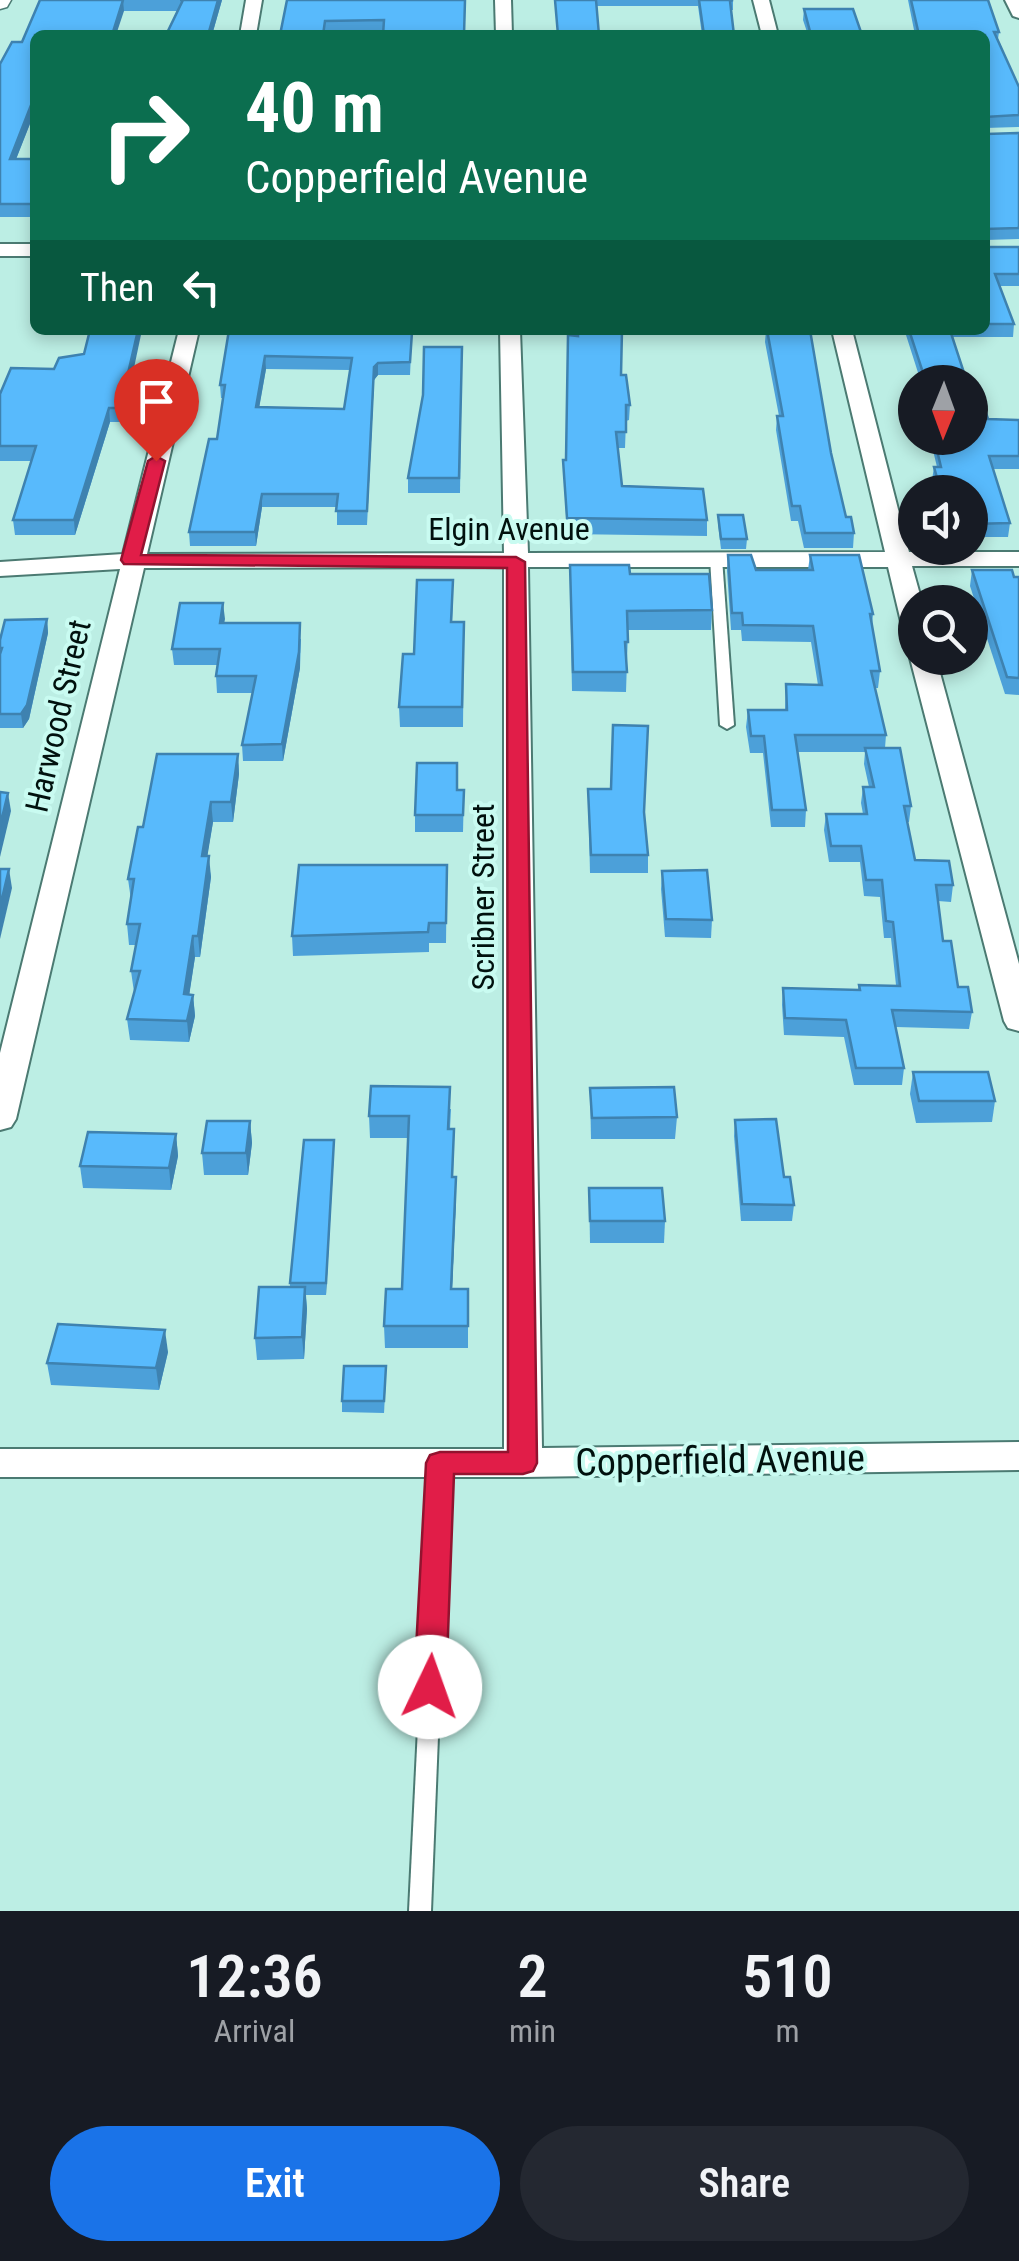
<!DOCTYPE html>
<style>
:root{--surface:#171b24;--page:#242831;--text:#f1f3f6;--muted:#9ea1a6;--accent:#1a73e8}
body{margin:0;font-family:"Roboto Condensed",sans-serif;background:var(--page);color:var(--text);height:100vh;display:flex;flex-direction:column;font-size:38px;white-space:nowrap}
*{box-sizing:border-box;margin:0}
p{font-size:32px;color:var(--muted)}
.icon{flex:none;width:55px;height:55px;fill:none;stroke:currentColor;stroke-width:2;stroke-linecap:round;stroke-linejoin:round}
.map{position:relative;height:1911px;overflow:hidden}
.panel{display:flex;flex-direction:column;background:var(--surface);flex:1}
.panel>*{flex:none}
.guide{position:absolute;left:30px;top:30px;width:960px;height:305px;border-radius:15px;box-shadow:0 5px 15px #0003;background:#0b6e4f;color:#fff;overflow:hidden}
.needle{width:65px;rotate:181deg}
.buttons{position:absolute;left:898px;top:365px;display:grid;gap:20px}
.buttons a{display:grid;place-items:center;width:90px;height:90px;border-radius:50%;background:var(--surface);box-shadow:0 5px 15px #0003;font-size:50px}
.pin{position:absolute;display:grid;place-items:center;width:85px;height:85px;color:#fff;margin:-102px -42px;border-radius:50% 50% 50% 0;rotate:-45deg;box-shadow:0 0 10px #0007}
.pin .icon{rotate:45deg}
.me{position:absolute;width:110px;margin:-55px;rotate:3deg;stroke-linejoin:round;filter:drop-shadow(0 0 8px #0008)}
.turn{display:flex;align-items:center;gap:35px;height:210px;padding:0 50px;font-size:45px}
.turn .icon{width:130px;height:130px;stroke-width:2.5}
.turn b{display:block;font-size:70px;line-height:85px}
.then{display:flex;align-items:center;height:95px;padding:0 50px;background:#0003;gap:20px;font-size:38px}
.eta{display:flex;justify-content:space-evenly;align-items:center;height:170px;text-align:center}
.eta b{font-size:60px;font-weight:600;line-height:70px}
.button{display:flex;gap:20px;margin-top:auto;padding:20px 50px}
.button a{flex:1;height:115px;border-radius:60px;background:var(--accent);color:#fff;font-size:40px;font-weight:600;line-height:115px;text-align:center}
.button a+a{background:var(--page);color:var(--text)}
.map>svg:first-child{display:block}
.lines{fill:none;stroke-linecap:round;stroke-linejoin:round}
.service-casing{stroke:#4b7a72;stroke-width:4}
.minor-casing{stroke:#4b7a72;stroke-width:4}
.tertiary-casing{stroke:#4b7a72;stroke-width:3}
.service{fill:#fff;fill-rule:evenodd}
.minor{fill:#fff;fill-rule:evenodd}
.tertiary{fill:#fff;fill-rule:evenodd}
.wall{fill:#4ca0d9;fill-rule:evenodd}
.shaded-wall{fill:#3e82b0}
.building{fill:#58bafc;stroke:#3e82b0;stroke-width:2.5;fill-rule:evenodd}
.route{fill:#e11d48;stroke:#92132f;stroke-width:2.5}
.labels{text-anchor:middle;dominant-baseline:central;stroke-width:8;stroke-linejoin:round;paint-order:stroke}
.street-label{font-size:32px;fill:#01110e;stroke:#c9fbf1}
.near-street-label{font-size:38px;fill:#01110e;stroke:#c9fbf1}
</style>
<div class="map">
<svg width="1019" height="1911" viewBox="0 0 1019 1911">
<rect width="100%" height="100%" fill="#bceee4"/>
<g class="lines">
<defs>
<g id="service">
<path d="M 716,554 L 722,558 L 734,725 L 727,729 L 720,725 L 710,558 Z"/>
<path d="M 440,1456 L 447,1458 L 449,1463 L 431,1911 L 409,1911 L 431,1463 L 433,1458 Z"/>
</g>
<g id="minor">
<path d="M 246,0 L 262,0 L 256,35 L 240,35 Z"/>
<path d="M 495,0 L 511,0 L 512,35 L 496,35 Z"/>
<path d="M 753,0 L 769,0 L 778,35 L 762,35 Z"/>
<path d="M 1005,0 L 1019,0 L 1019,18 L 1013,16 Z"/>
<rect x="0" y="244" width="35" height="12"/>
<path d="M 179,330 L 199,330 L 147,554 L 504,553 L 500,330 L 520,330 L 528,553 L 885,552 L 832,330 L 852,330 L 909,552 L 1019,552 L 1019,566 L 912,566 L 922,602 L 915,602 L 915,634 L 902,626 L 888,567 L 528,567 L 542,1448 L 1019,1442 L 1019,1470 L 523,1477 L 0,1477 L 0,1449 L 504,1449 L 504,567 L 144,568 L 16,1119 L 11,1127 L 0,1130 L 0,1053 L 120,569 L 0,576 L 0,562 L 123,554 Z"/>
<path d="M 914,653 L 915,658 L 936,658 L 1019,964 L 1019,1031 L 1008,1028 L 1004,1021 L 910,658 Z"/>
</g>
<path id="tertiary" d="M 0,0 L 11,0 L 7,7 L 0,9 Z"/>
</defs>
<!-- service casing -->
<use href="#service" class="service-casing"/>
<!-- minor casing -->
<use href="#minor" class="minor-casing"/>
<!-- tertiary casing -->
<use href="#tertiary" class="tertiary-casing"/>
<!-- service -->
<use href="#service" class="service"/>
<!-- minor -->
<use href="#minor" class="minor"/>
<!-- tertiary -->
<use href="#tertiary" class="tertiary"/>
</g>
<!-- wall -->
<g class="wall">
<path d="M 40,0 L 222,0 L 212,35 L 166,35 L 177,11 L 124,11 L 35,35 L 35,111 L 16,159 L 35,159 L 35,217 L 0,217 L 0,64 L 22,42 Z"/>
<path d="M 287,0 L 465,35 L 280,35 Z"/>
<path d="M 555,0 L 733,0 L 733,10 L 731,10 L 734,35 L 702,35 L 698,6 L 597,6 L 599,35 L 558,35 Z"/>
<path d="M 908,0 L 988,0 L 999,32 L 998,39 L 1019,87 L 1019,127 L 985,128 L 985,35 L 915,35 Z"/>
<path d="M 804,9 L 862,35 L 808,35 L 803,20 Z"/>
<path d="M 985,132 L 986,134 L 1019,133 L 1019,239 L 985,240 Z"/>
<path d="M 985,246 L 986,247 L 1019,247 L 1019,286 L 1000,286 L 1014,324 L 1013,337 L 953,337 L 967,382 L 921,382 L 906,335 L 892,335 L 891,330 L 985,330 Z"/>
<path d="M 229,330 L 412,332 L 410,375 L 378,375 L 374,380 L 367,525 L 337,525 L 337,507 L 262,507 L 256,546 L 190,546 L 189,532 L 217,439 L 223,398 L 221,398 L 220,385 ZM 266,369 L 350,370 L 344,409 L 259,407 Z"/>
<path d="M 577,330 L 622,330 L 622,375 L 630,405 L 629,420 L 626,421 L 625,448 L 618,448 L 622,486 L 707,520 L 707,536 L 567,534 L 563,460 L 566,460 Z"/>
<path d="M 766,330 L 854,533 L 853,548 L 804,548 L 798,521 L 791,521 L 776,430 L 777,416 L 779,416 L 765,342 Z"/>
<path d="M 462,347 L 460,493 L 408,493 L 408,478 Z"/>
<path d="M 131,382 L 121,422 L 110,422 L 75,535 L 15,535 L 13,520 L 31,461 L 0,461 L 0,394 Z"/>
<path d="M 971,395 L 988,419 L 1019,420 L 1019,469 L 993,469 L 1010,523 L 1008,537 L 970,537 L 970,492 L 936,492 L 932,480 L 934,467 L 937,467 L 930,438 L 970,438 Z"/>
<path d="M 718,515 L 747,539 L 746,549 L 721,549 L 718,524 Z"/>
<path d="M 728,555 L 756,570 L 808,570 L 810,555 L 873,614 L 872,625 L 880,671 L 878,688 L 875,688 L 886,735 L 885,748 L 911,806 L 909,822 L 907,822 L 915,860 L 953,885 L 951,902 L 938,901 L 943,941 L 958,987 L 972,1012 L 969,1029 L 896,1027 L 904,1068 L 902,1085 L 854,1085 L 844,1037 L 784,1035 L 782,1005 L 783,988 L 858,990 L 859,985 L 896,985 L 891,938 L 884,938 L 880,897 L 864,896 L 860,862 L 829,862 L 824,830 L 826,814 L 863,814 L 861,803 L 863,787 L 869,787 L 864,764 L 865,752 L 798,752 L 806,810 L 805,827 L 771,827 L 763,753 L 750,753 L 746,727 L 748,710 L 785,710 L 786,684 L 818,685 L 811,642 L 742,641 L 741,630 L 731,630 L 727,571 Z"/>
<path d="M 972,570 L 1019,577 L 1019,695 L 1005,694 L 970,586 Z"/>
<path d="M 630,574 L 712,610 L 711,630 L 628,630 L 626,692 L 572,691 L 570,584 Z"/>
<path d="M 453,600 L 452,622 L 464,622 L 463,727 L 400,727 L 399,707 L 414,654 Z"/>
<path d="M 223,603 L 224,623 L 301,639 L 300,668 L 283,761 L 243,761 L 242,745 L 253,693 L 217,693 L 216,676 L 217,665 L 174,665 L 172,649 Z"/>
<path d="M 47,619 L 48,633 L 29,719 L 23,728 L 0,728 L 0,640 Z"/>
<path d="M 238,754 L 239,774 L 233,822 L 213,822 L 207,856 L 211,877 L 200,957 L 195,957 L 189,995 L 193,995 L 195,1016 L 189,1042 L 130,1040 L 127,1019 L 134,992 L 131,971 L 136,945 L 129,945 L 127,924 L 131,900 L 128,879 L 143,827 Z"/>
<path d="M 588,789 L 644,812 L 648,855 L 648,873 L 590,873 Z"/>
<path d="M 457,790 L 464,790 L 463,832 L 415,832 L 415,815 Z"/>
<path d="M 447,865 L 446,943 L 429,943 L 429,952 L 293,956 L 292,936 Z"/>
<path d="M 662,871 L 712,920 L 711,938 L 665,937 L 661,889 Z"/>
<path d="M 913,1072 L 995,1101 L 992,1122 L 916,1123 L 910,1094 Z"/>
<path d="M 590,1088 L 677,1117 L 675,1139 L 591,1139 Z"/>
<path d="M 451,1109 L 450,1129 L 454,1129 L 453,1177 L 456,1198 L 452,1289 L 468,1289 L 468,1348 L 385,1348 L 384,1326 L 402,1289 L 408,1138 L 370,1138 L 369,1116 Z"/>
<path d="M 735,1120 L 784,1177 L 794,1205 L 792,1221 L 741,1221 L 734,1136 Z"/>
<path d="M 250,1121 L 252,1143 L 248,1175 L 204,1175 L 202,1153 Z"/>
<path d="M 176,1134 L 178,1156 L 171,1190 L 83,1188 L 80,1166 Z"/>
<path d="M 334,1140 L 326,1295 L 306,1295 L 307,1309 L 304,1359 L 257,1360 L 255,1338 L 290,1287 L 290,1283 Z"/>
<path d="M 589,1188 L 665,1221 L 664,1243 L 590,1243 Z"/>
<path d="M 168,1352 L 159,1390 L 51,1385 L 47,1363 Z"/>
<path d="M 386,1378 L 384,1413 L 342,1412 L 342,1401 Z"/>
</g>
<!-- shaded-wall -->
<g class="shaded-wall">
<path d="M 123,0 L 124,11 L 116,35 L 112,35 Z"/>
<path d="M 218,0 L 222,0 L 212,35 L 208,35 Z"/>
<path d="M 35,95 L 35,111 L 11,172 L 10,159 Z"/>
<path d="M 138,330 L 142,330 L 131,382 L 121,422 L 120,408 Z"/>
<path d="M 265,356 L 266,369 L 257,420 L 256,407 Z"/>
<path d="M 378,363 L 378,375 L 374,380 L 367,525 L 374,367 Z"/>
<path d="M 109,408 L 110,422 L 75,535 L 74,520 Z"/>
<path d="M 262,494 L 262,507 L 256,546 L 255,532 Z"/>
<path d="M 223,603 L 225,619 L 221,640 L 220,623 Z"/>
<path d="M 47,619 L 48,633 L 29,719 L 23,728 L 21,714 Z"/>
<path d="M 300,623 L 300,668 L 283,761 L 282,744 Z"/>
<path d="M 238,754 L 239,774 L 233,822 L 231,802 Z"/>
<path d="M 8,793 L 11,811 L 0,857 L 0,826 Z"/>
<path d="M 211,802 L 213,822 L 204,877 L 202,856 Z"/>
<path d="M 209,856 L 211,877 L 200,957 L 198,936 Z"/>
<path d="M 9,869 L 12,888 L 0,939 L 0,907 Z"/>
<path d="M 193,936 L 195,957 L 186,1016 L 184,994 Z"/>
<path d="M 193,995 L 195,1016 L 189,1042 L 187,1021 Z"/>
<path d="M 250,1121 L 252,1143 L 248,1175 L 246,1153 Z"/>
<path d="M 176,1134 L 178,1156 L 171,1190 L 169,1168 Z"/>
<path d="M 334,1140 L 334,1151 L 326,1295 L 326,1283 Z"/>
<path d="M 456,1177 L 456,1198 L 451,1311 L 451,1289 Z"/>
<path d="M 305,1287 L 307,1309 L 304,1359 L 302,1337 Z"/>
<path d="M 165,1330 L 168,1352 L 159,1390 L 156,1368 Z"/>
</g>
<!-- building -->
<g class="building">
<path d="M 40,0 L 123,0 L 112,35 L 35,35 L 35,95 L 10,159 L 35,159 L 35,204 L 0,204 L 0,64 L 12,42 L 22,42 Z"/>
<path d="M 180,0 L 218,0 L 208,35 L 166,35 L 183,0 Z"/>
<path d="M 287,0 L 465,0 L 464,35 L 383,35 L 384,20 L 325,21 L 323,35 L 280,35 Z"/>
<path d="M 555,0 L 596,0 L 599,35 L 558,35 Z"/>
<path d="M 699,0 L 733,0 L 730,1 L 734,35 L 704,35 Z"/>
<path d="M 911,0 L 988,0 L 999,32 L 994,32 L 1019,87 L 1019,115 L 985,117 L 985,35 L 919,35 Z"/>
<path d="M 804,9 L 853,9 L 862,35 L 811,35 Z"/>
<path d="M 985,132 L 986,134 L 1019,133 L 1019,228 L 985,229 Z"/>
<path d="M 985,246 L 986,247 L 1019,247 L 1019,274 L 995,274 L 1014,324 L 985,324 Z"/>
<path d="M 90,330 L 138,330 L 120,408 L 109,408 L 74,520 L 13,520 L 36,446 L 0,446 L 0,394 L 11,368 L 54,369 L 59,358 L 84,354 Z"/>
<path d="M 229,330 L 341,330 L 341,332 L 375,330 L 375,332 L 412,332 L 410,362 L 378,363 L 374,367 L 367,511 L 336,511 L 338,494 L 262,494 L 255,532 L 189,532 L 209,439 L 217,439 L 225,385 L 220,385 ZM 265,356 L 352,358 L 344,409 L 256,407 Z"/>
<path d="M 578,330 L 622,330 L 621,375 L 626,375 L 630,405 L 626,405 L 626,432 L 616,432 L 622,486 L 703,489 L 707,520 L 567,518 L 563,460 L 566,460 L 568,335 L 578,336 Z"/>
<path d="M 767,330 L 810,330 L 831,453 L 846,517 L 851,517 L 854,533 L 805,533 L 800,506 L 792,506 L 777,416 L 783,416 Z"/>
<path d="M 909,330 L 950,330 L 967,382 L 926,382 Z"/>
<path d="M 424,347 L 462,347 L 459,478 L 408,478 L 423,395 Z"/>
<path d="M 970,391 L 971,395 L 980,395 L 988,419 L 1019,420 L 1019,456 L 989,456 L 1010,523 L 970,524 L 970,492 L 941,492 L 934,467 L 941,467 L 934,438 L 970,438 Z"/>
<path d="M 718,515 L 743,515 L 747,539 L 721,539 Z"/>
<path d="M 728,555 L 751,555 L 756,570 L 813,570 L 810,555 L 859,555 L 873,614 L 870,614 L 880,671 L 871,671 L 886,735 L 795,735 L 806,810 L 772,810 L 764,736 L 751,736 L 748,710 L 787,710 L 786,684 L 822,685 L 813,626 L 743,625 L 742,613 L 732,613 Z"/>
<path d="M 570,565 L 629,565 L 630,574 L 709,574 L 712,610 L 627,611 L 628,642 L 625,642 L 627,672 L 573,672 Z"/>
<path d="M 972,570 L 1012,570 L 1014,577 L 1019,577 L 1019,678 L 1007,677 Z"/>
<path d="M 417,580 L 453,580 L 451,622 L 464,622 L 462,707 L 399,707 L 403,654 L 414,654 Z"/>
<path d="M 180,603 L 223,603 L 220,623 L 300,623 L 299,652 L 282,744 L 242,745 L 256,676 L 216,676 L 220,649 L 172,649 Z"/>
<path d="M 47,619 L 27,705 L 21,714 L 0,714 L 0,654 L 2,648 L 0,648 L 0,640 L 5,620 Z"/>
<path d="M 613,725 L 648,726 L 644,812 L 648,855 L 591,855 L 588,789 L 611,789 Z"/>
<path d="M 865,748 L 900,748 L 911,806 L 904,806 L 915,860 L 949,861 L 953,885 L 936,885 L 943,941 L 951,941 L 958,987 L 968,987 L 972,1012 L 892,1010 L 904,1068 L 856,1068 L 846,1020 L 785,1018 L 783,988 L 860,990 L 859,985 L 900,986 L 893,922 L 886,921 L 882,880 L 866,880 L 861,846 L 831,846 L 826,814 L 867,814 L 863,787 L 874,787 Z"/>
<path d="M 157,754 L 238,754 L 231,802 L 211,802 L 202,856 L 209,856 L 198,936 L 193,936 L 184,994 L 193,995 L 187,1021 L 127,1019 L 140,971 L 131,971 L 140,924 L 127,924 L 134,879 L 128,879 L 138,827 L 143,827 Z"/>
<path d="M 417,763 L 457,763 L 457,790 L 464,790 L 463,815 L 415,815 Z"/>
<path d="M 0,792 L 8,793 L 0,826 Z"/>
<path d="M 299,865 L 447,865 L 446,923 L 429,923 L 428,932 L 292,936 Z"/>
<path d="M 0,869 L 9,869 L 0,907 Z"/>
<path d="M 707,870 L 712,920 L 666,919 L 662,871 Z"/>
<path d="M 913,1072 L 988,1072 L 995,1101 L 919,1101 Z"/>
<path d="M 371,1086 L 450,1087 L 448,1129 L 454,1129 L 452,1177 L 456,1177 L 451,1289 L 468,1289 L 468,1326 L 384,1326 L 386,1289 L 402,1289 L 409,1116 L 369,1116 Z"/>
<path d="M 674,1087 L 677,1117 L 592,1118 L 590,1088 Z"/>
<path d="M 776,1119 L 784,1177 L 790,1177 L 794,1205 L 742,1204 L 735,1120 Z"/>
<path d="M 207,1121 L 250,1121 L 246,1153 L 202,1153 Z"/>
<path d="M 88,1132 L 176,1134 L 169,1168 L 80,1166 Z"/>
<path d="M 304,1140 L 334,1140 L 326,1283 L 290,1283 Z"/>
<path d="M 589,1188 L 662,1188 L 665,1221 L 590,1221 Z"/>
<path d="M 259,1287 L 305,1287 L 302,1337 L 255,1338 Z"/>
<path d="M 58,1324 L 165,1330 L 156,1368 L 47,1363 Z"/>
<path d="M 344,1366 L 386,1366 L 384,1401 L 342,1401 Z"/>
</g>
<!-- route -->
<path class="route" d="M 156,456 L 165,461 L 141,555 L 516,557 L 525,562 L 537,1463 L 533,1471 L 523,1474 L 454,1474 L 446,1687 L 441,1696 L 430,1700 L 419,1696 L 414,1687 L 426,1463 L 430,1455 L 440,1452 L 508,1452 L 507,568 L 124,564 L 121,560 L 148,461 Z"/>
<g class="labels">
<!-- street labels -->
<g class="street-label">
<text x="509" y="529">Elgin Avenue</text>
<text transform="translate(58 716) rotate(-77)">Harwood Street</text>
<text transform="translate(483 897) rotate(-90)">Scribner Street</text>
</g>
<!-- near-street labels -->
<g class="near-street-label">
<text transform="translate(720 1460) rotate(-1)">Copperfield Avenue</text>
</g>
</g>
</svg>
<div class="buttons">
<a><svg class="needle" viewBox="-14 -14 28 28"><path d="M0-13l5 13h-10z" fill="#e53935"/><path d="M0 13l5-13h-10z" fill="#9ea1a6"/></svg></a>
<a><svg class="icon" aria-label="sound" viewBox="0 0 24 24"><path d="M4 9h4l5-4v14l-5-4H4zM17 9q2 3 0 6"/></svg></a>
<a><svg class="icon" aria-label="search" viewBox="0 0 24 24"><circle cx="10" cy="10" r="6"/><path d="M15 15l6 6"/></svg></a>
</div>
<div class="pin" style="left:156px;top:461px;background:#d93025"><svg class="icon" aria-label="arrive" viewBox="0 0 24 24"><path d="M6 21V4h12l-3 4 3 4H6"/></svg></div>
<svg class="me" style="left:430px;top:1687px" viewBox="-20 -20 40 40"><circle r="19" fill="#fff"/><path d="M0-13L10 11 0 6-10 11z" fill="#e11d48"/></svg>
<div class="guide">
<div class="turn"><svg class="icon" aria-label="right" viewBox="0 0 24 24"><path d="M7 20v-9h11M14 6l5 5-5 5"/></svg><div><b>40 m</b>Copperfield Avenue</div></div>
<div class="then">Then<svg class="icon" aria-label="left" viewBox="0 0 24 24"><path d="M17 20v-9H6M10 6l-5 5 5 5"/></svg></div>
</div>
</div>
<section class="panel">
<div class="eta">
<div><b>12:36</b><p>Arrival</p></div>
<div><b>2</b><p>min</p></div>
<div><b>510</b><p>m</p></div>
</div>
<div class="button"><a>Exit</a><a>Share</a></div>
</section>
